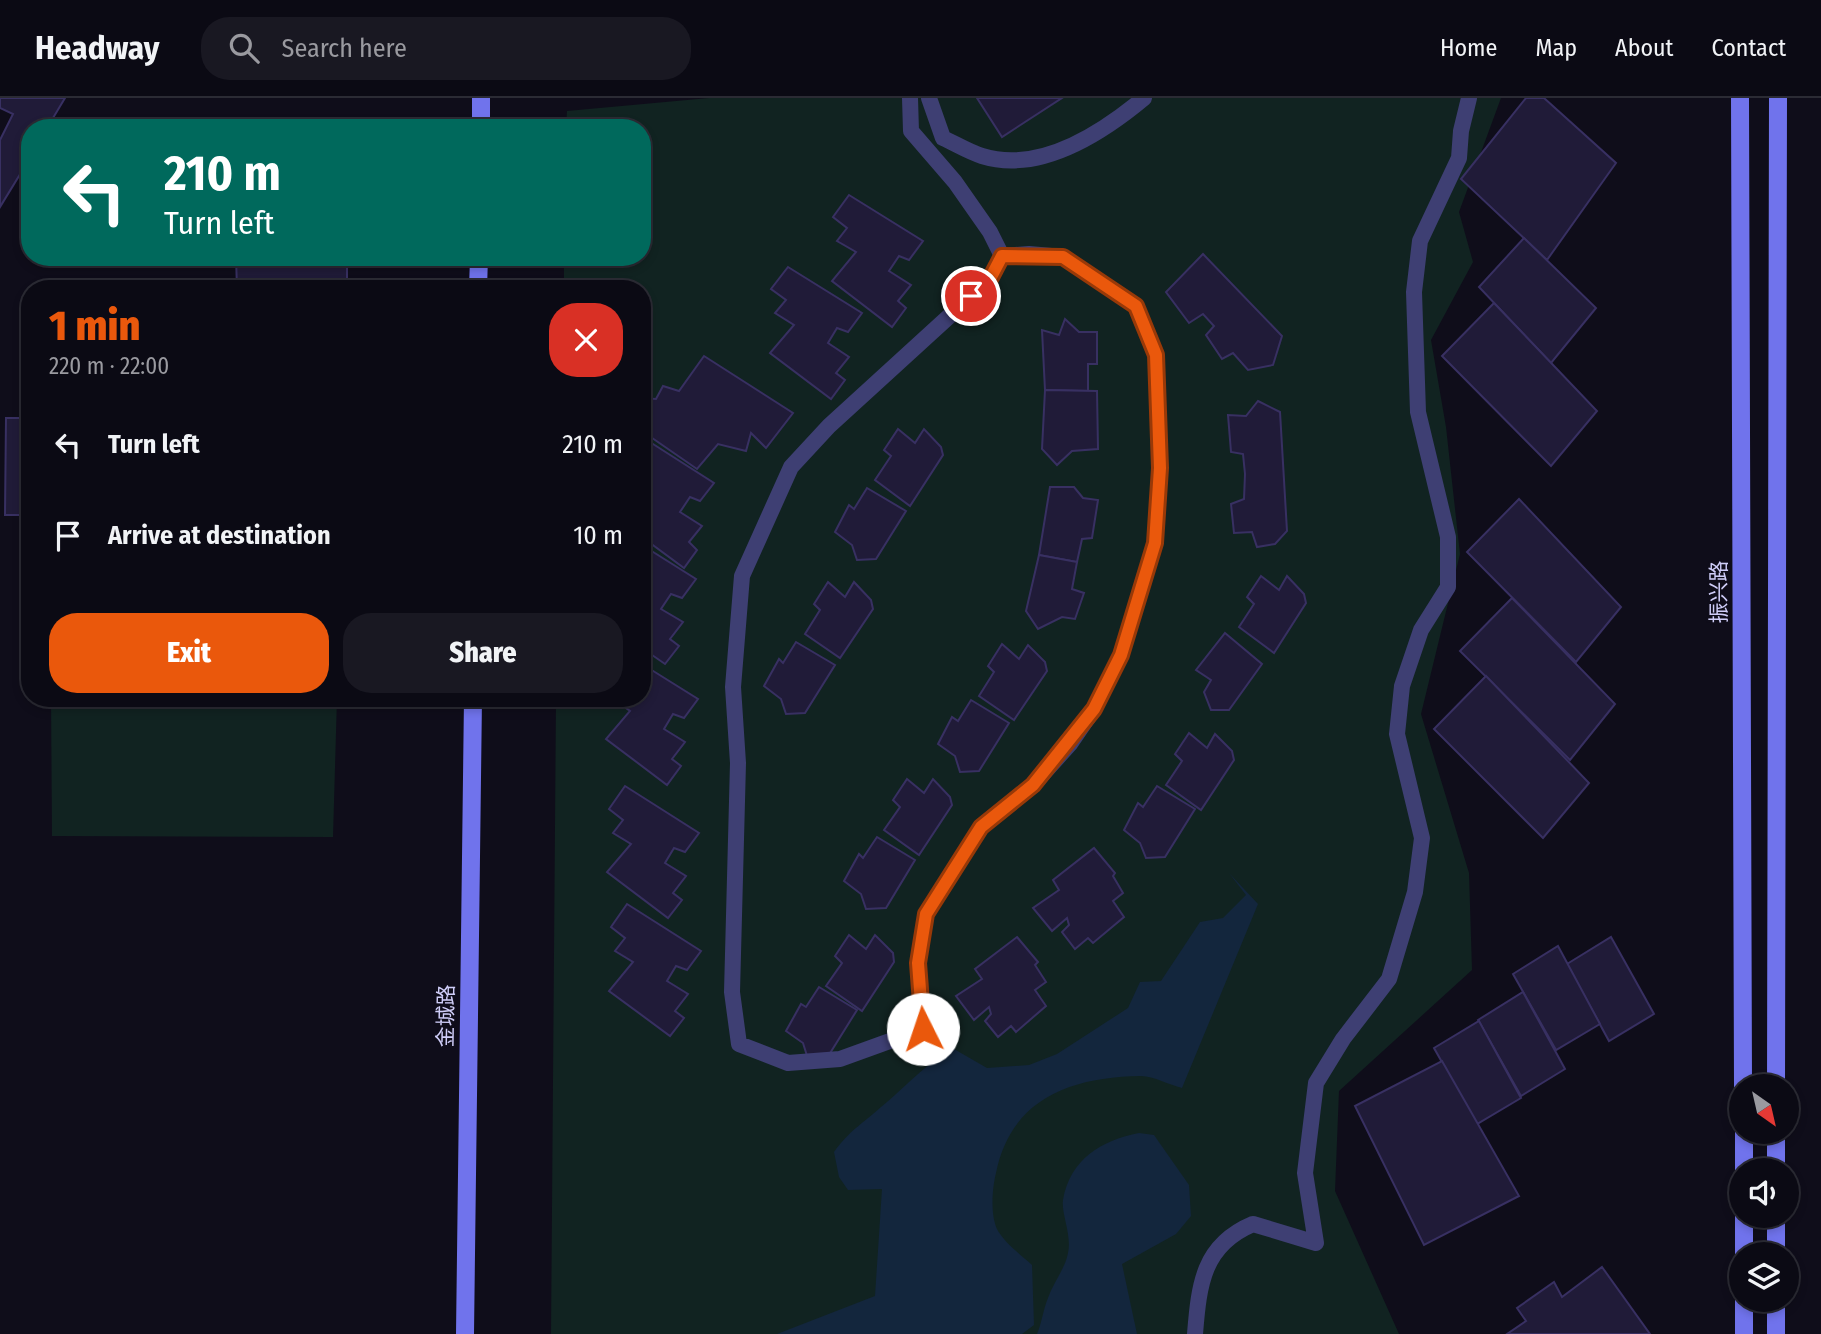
<!DOCTYPE html>
<meta charset="utf-8">
<style>
:root{--surface:#0b0a14;--page:#191822;--text:#f1f3f6;--muted:#9a9aa0;--line:#2b2b34;--accent:#ea580c}
body{margin:0;font-family:"Fira Sans Condensed","Noto Sans SC",sans-serif;background:var(--page);color:var(--text);height:100vh;display:flex;flex-direction:column;font-size:26px;white-space:nowrap}
*{box-sizing:border-box;margin:0}
p{font-size:23px;color:var(--muted)}
.icon{flex:none;width:38px;height:38px;fill:none;stroke:currentColor;stroke-width:2;stroke-linecap:round;stroke-linejoin:round}
.map{position:relative;flex:1;overflow:hidden}
.details{position:absolute;left:21px;top:182px;width:630px;height:427px;display:flex;flex-direction:column;background:var(--surface);border-radius:28px;box-shadow:0 4px 10px #0003,0 0 0 2px var(--line)}
.details>*{flex:none}
.banner{position:absolute;left:21px;top:21px;width:630px;height:147px;border-radius:28px;box-shadow:0 4px 10px #0003,0 0 0 2px var(--line);background:#00695c;color:#fff;overflow:hidden}
.needle{width:46px;rotate:146deg}
.controls{position:absolute;left:1729px;top:976px;display:grid;gap:14px}
.controls a{display:grid;place-items:center;width:70px;height:70px;border-radius:50%;background:var(--surface);box-shadow:0 4px 10px #0003,0 0 0 2px var(--line);font-size:35px}
.pin{position:absolute;display:grid;place-items:center;width:60px;height:60px;color:#fff;margin:-30px;border:4px solid #fff;border-radius:50%;box-shadow:0 2px 7px #0007}
.me{position:absolute;width:77px;margin:-38px;rotate:356deg;stroke-linejoin:round;filter:drop-shadow(0 0 5px #0008)}
.turn{display:flex;align-items:center;gap:24px;height:147px;padding:0 28px;font-size:32px}
.turn .icon{width:91px;height:91px;stroke-width:2.5}
.turn b{display:block;font-size:49px;line-height:60px}
.round{display:grid;place-items:center;flex:none;width:74px;height:74px;border-radius:28px;background:var(--page)}
.summary{display:flex;align-items:center;justify-content:space-between;height:119px;padding:0 28px}
h1{font-size:42px;font-weight:800;line-height:52px;color:var(--accent)}
.cta{display:flex;gap:14px;margin-top:auto;padding:14px 28px}
.cta a{flex:1;height:80px;border-radius:28px;background:var(--accent);color:#fff;font-size:28px;font-weight:800;line-height:80px;text-align:center}
.cta a+a{background:var(--page);color:var(--text)}
ul{padding:0;list-style:none}
li{display:flex;align-items:center;gap:21px;height:91px;padding:0 28px}
li div{flex:1}
li b{display:block;font-size:26px}
li em{font-style:normal}
header{display:flex;align-items:center;gap:42px;box-sizing:border-box;height:98px;padding:0 35px;background:var(--surface);border-bottom:2px solid var(--line)}
header strong{font-size:33px}
nav{display:flex;gap:38px;margin-inline-start:auto;font-size:24px}
.search{width:490px;height:63px;background:var(--page);display:flex;align-items:center;gap:18px;box-sizing:border-box;padding:0 24px;border-radius:28px;color:var(--muted);font-size:26px}
.map>svg:first-child{display:block}
.green{fill:#112321}
.water{fill:#13263d}
.building{fill:#201b38;stroke:#383062;stroke-width:2}
.lines{fill:none;stroke-linecap:round;stroke-linejoin:round}
.lane{stroke:#3e3f73;stroke-width:16}
.secondary{stroke:#7073ec;stroke-width:18}
.route-casing{stroke:#983908;stroke-width:18}
.route{stroke:#ea580c;stroke-width:12}
.labels{text-anchor:middle;dominant-baseline:central;stroke-width:5;stroke-linejoin:round;paint-order:stroke}
.street-label{font-size:21px;fill:#cfcdf8;stroke:#0f0d1a}
</style>
<header>
<strong>Headway</strong>
<div class="search"><svg class="icon" aria-label="search" viewBox="0 0 24 24"><circle cx="10" cy="10" r="6"/><path d="M15 15l6 6"/></svg>Search here</div>
<nav><a>Home</a><a>Map</a><a>About</a><a>Contact</a></nav>
</header>
<div class="map">
<svg width="1821" height="1236" viewBox="0 0 1821 1236">
<rect width="100%" height="100%" fill="#0f0d1a"/>
<!-- green -->
<g class="green">
<path d="M 709,0 L 1501,0 L 1459,114 L 1473,164 L 1431,242 L 1446,329 L 1460,456 L 1421,616 L 1469,775 L 1472,872 L 1339,993 L 1335,1093 L 1399,1236 L 551,1236 L 556,600 L 642,600 L 642,191 L 564,191 L 564,159 L 642,159 L 642,30 L 566,30 L 567,13 Z"/>
<path d="M 51,600 L 337,600 L 333,739 L 52,738 Z"/>
</g>
<!-- water -->
<g class="water">
<path d="M 1229,775 L 1258,806 L 1182,990 C 1169,987 1154,978 1141,978 C 1070,979 1011,1001 996,1075 C 992,1091 990,1118 998,1133 C 1006,1146 1021,1157 1032,1167 L 1034,1227 L 1022,1236 L 777,1236 L 875,1198 L 882,1091 L 848,1092 L 839,1079 L 834,1054 C 850,1032 861,1027 881,1009 C 908,987 922,968 954,951 L 987,970 L 1029,967 L 1057,956 L 1128,910 L 1140,884 L 1161,883 L 1200,824 L 1223,820 L 1246,797 Z"/>
<path d="M 1139,1035 L 1154,1037 L 1189,1087 L 1191,1118 L 1176,1136 L 1122,1166 L 1137,1236 L 1037,1236 C 1042,1224 1043,1212 1048,1200 C 1053,1185 1065,1171 1068,1155 C 1072,1137 1061,1115 1063,1102 C 1070,1061 1102,1042 1139,1035 Z"/>
</g>
<!-- building -->
<g class="building">
<path d="M 0,0 L 65,0 L 47,30 L 30,30 L 30,60 L 0,109 L 0,42 L 13,16 L 0,10 Z"/>
<path d="M 977,0 L 1062,0 L 1002,39 Z"/>
<path d="M 1526,0 L 1544,0 L 1616,65 L 1547,162 L 1461,81 Z"/>
<path d="M 849,97 L 923,143 L 909,162 L 899,158 L 889,173 L 911,187 L 898,203 L 906,210 L 892,229 L 832,183 L 856,154 L 837,143 L 847,130 L 833,119 Z"/>
<path d="M 1524,140 L 1596,210 L 1551,265 L 1479,189 Z"/>
<path d="M 1203,156 L 1282,238 L 1273,267 L 1248,272 L 1233,255 L 1222,261 L 1206,237 L 1214,228 L 1203,216 L 1189,225 L 1166,194 Z"/>
<path d="M 236,159 L 347,159 L 347,191 L 237,191 Z"/>
<path d="M 788,169 L 862,215 L 848,234 L 837,230 L 828,245 L 849,259 L 836,275 L 845,282 L 831,301 L 770,255 L 794,227 L 775,215 L 786,202 L 771,191 Z"/>
<path d="M 1494,205 L 1597,313 L 1551,368 L 1442,258 Z"/>
<path d="M 1065,221 L 1079,234 L 1097,234 L 1097,266 L 1088,266 L 1088,293 L 1045,292 L 1042,232 L 1059,237 Z"/>
<path d="M 704,258 L 793,315 L 766,350 L 751,335 L 746,353 L 718,346 L 697,371 L 642,333 L 642,300 L 656,301 L 663,288 L 679,293 Z"/>
<path d="M 1045,292 L 1097,293 L 1098,351 L 1072,353 L 1057,367 L 1042,351 Z"/>
<path d="M 1258,303 L 1280,314 L 1287,433 L 1275,446 L 1257,449 L 1252,434 L 1234,435 L 1231,406 L 1244,401 L 1245,376 L 1243,356 L 1231,354 L 1228,317 L 1246,318 Z"/>
<path d="M 6,320 L 30,320 L 30,417 L 5,417 Z"/>
<path d="M 898,331 L 915,345 L 924,331 L 941,349 L 943,357 L 910,408 L 875,382 L 891,358 L 884,352 Z"/>
<path d="M 642,339 L 714,385 L 700,403 L 690,399 L 680,414 L 702,428 L 689,444 L 697,452 L 684,470 L 642,439 L 642,401 L 647,396 L 642,393 Z"/>
<path d="M 1050,389 L 1074,389 L 1083,400 L 1098,402 L 1092,440 L 1082,441 L 1077,464 L 1039,457 Z"/>
<path d="M 867,390 L 906,413 L 876,461 L 857,462 L 852,447 L 835,434 L 849,407 L 854,411 Z"/>
<path d="M 1519,401 L 1621,509 L 1576,564 L 1467,454 Z"/>
<path d="M 642,447 L 696,481 L 682,500 L 671,496 L 661,511 L 683,524 L 670,541 L 679,548 L 665,566 L 642,550 Z"/>
<path d="M 1039,457 L 1077,464 L 1072,491 L 1084,495 L 1075,521 L 1062,519 L 1038,531 L 1026,513 Z"/>
<path d="M 1261,478 L 1279,492 L 1287,478 L 1304,496 L 1306,505 L 1274,555 L 1239,529 L 1254,506 L 1247,499 Z"/>
<path d="M 828,484 L 845,499 L 854,484 L 871,502 L 873,511 L 840,560 L 805,536 L 820,512 L 814,506 Z"/>
<path d="M 1512,500 L 1615,606 L 1570,662 L 1460,553 Z"/>
<path d="M 1225,535 L 1262,566 L 1229,612 L 1211,612 L 1204,594 L 1211,582 L 1196,572 Z"/>
<path d="M 796,544 L 835,567 L 805,615 L 786,616 L 781,601 L 764,588 L 779,561 L 783,565 Z"/>
<path d="M 1002,546 L 1019,561 L 1028,547 L 1045,564 L 1047,573 L 1014,622 L 979,598 L 994,574 L 988,568 Z"/>
<path d="M 642,566 L 698,601 L 684,620 L 673,616 L 664,631 L 685,644 L 672,661 L 681,668 L 667,687 L 606,641 L 630,613 L 612,600 L 642,600 Z"/>
<path d="M 1486,578 L 1589,685 L 1543,740 L 1434,631 Z"/>
<path d="M 971,602 L 1009,625 L 979,673 L 960,674 L 955,658 L 938,646 L 952,619 L 958,623 Z"/>
<path d="M 1189,635 L 1207,650 L 1215,636 L 1232,653 L 1234,662 L 1201,712 L 1166,687 L 1182,663 L 1175,656 Z"/>
<path d="M 907,681 L 924,695 L 933,681 L 950,699 L 952,707 L 919,757 L 884,732 L 900,709 L 893,702 Z"/>
<path d="M 625,688 L 699,735 L 685,754 L 674,750 L 665,765 L 686,778 L 673,795 L 682,802 L 668,820 L 607,774 L 631,746 L 613,735 L 623,722 L 609,711 Z"/>
<path d="M 1157,688 L 1195,711 L 1165,759 L 1146,760 L 1140,745 L 1124,732 L 1138,705 L 1143,709 Z"/>
<path d="M 877,739 L 915,762 L 886,810 L 866,811 L 861,796 L 844,783 L 859,756 L 863,760 Z"/>
<path d="M 1094,750 L 1115,775 L 1113,778 L 1123,795 L 1113,803 L 1124,819 L 1093,845 L 1088,840 L 1075,851 L 1062,834 L 1069,827 L 1067,820 L 1052,833 L 1033,810 L 1059,792 L 1053,782 Z"/>
<path d="M 627,806 L 701,853 L 687,872 L 676,868 L 667,883 L 688,896 L 675,913 L 684,920 L 670,938 L 609,893 L 633,864 L 615,853 L 625,840 L 611,829 Z"/>
<path d="M 849,837 L 866,851 L 875,837 L 893,855 L 894,864 L 862,913 L 826,888 L 842,865 L 835,858 Z"/>
<path d="M 1017,839 L 1038,864 L 1035,867 L 1046,884 L 1035,892 L 1046,908 L 1016,934 L 1011,928 L 998,939 L 985,923 L 991,916 L 989,909 L 974,922 L 956,898 L 982,881 L 975,871 Z"/>
<path d="M 1611,839 L 1654,916 L 1609,943 L 1567,866 Z"/>
<path d="M 1558,848 L 1600,926 L 1556,952 L 1513,876 Z"/>
<path d="M 819,889 L 857,912 L 827,960 L 808,961 L 803,945 L 786,933 L 801,906 L 806,909 Z"/>
<path d="M 1523,894 L 1565,971 L 1521,998 L 1478,922 Z"/>
<path d="M 1479,923 L 1521,1000 L 1477,1026 L 1434,950 Z"/>
<path d="M 1442,963 L 1519,1098 L 1424,1147 L 1355,1008 Z"/>
<path d="M 1602,1169 L 1650,1236 L 1507,1236 L 1526,1223 L 1517,1210 L 1554,1184 L 1562,1199 Z"/>
</g>
<g class="lines">
<!-- lane -->
<g class="lane">
<path d="M 910,0 L 911,33 L 955,84 L 990,134 L 1002,158"/>
<path d="M 929,0 L 943,40 C 956,46 969,54 982,58 C 1040,76 1102,35 1144,0"/>
<path d="M 1029,156 L 1063,159 L 1136,208 L 1156,257 L 1160,370 L 1155,445 L 1121,557 L 1094,611 L 1070,646 L 1033,687 L 981,729 L 926,816 L 918,865 L 923,931 L 840,961 L 788,965 L 739,946 L 732,894 L 738,665 L 733,589 L 742,478 L 791,369 L 829,328 L 990,181 L 1002,158 Z"/>
<path d="M 1195,1236 C 1199,1186 1203,1147 1253,1126 L 1316,1145 L 1305,1075 L 1316,985 L 1343,941 L 1389,881 L 1415,794 L 1422,740 L 1397,636 L 1402,588 L 1421,532 L 1448,489 L 1448,439 L 1418,314 L 1414,194 L 1420,143 L 1459,60 L 1461,33 L 1469,0"/>
</g>
<!-- secondary -->
<g class="secondary">
<path d="M 1740,0 L 1743,989"/>
<path d="M 481,30 L 481,0"/>
<path d="M 478,191 L 479,159"/>
<path d="M 1776,989 L 1778,0"/>
<path d="M 1744,1034 L 1744,1073"/>
<path d="M 1776,1034 L 1776,1073"/>
<path d="M 1744,1118 L 1744,1157"/>
<path d="M 1776,1118 L 1776,1157"/>
<path d="M 1744,1202 L 1744,1236"/>
<path d="M 1776,1202 L 1776,1236"/>
<path d="M 465,1236 L 473,600"/>
</g>
</g>
<g class="lines">
<defs>
<path id="route" d="M 923,931 L 918,865 L 926,816 L 981,729 L 1033,687 L 1094,611 L 1121,557 L 1155,445 L 1160,370 L 1156,257 L 1136,208 L 1063,159 L 1002,158 L 990,181 L 971,198"/>
</defs>
<!-- route casing -->
<use href="#route" class="route-casing"/>
<!-- route -->
<use href="#route" class="route"/>
</g>
<g class="labels">
<!-- street labels -->
<g class="street-label">
<text transform="translate(1719 494) rotate(-90)">振兴路</text>
<text transform="translate(446 918) rotate(-89)">金城路</text>
</g>
</g>
</svg>
<div class="controls">
<a><svg class="needle" viewBox="-14 -14 28 28"><path d="M0-13l5 13h-10z" fill="#e53935"/><path d="M0 13l5-13h-10z" fill="#9a9aa0"/></svg></a>
<a><svg class="icon" aria-label="sound" viewBox="0 0 24 24"><path d="M4 9h4l5-4v14l-5-4H4zM17 9q2 3 0 6"/></svg></a>
<a><svg class="icon" aria-label="layers" viewBox="0 0 24 24"><path d="M12 4l9 5-9 5-9-5zM3 14l9 5 9-5"/></svg></a>
</div>
<div class="pin" style="left:971px;top:198px;background:#d93025"><svg class="icon" aria-label="arrive" viewBox="0 0 24 24"><path d="M6 21V4h12l-3 4 3 4H6"/></svg></div>
<svg class="me" style="left:923px;top:931px" viewBox="-20 -20 40 40"><circle r="19" fill="#fff"/><path d="M0-13L10 11 0 6-10 11z" fill="#ea580c"/></svg>
<div class="banner">
<div class="turn"><svg class="icon" aria-label="left" viewBox="0 0 24 24"><path d="M17 20v-9H6M10 6l-5 5 5 5"/></svg><div><b>210 m</b>Turn left</div></div>
</div>
<section class="details">
<div class="summary"><div><h1>1 min</h1><p>220 m · 22:00</p></div><a class="round" style="background:#d93025;color:#fff"><svg class="icon" aria-label="close" viewBox="0 0 24 24"><path d="M6 6l12 12M18 6L6 18"/></svg></a></div>
<ul>
<li><svg class="icon" aria-label="left" viewBox="0 0 24 24"><path d="M17 20v-9H6M10 6l-5 5 5 5"/></svg><div><b>Turn left</b></div><em>210 m</em></li>
<li><svg class="icon" aria-label="arrive" viewBox="0 0 24 24"><path d="M6 21V4h12l-3 4 3 4H6"/></svg><div><b>Arrive at destination</b></div><em>10 m</em></li>
</ul>
<div class="cta"><a>Exit</a><a>Share</a></div>
</section>
</div>
